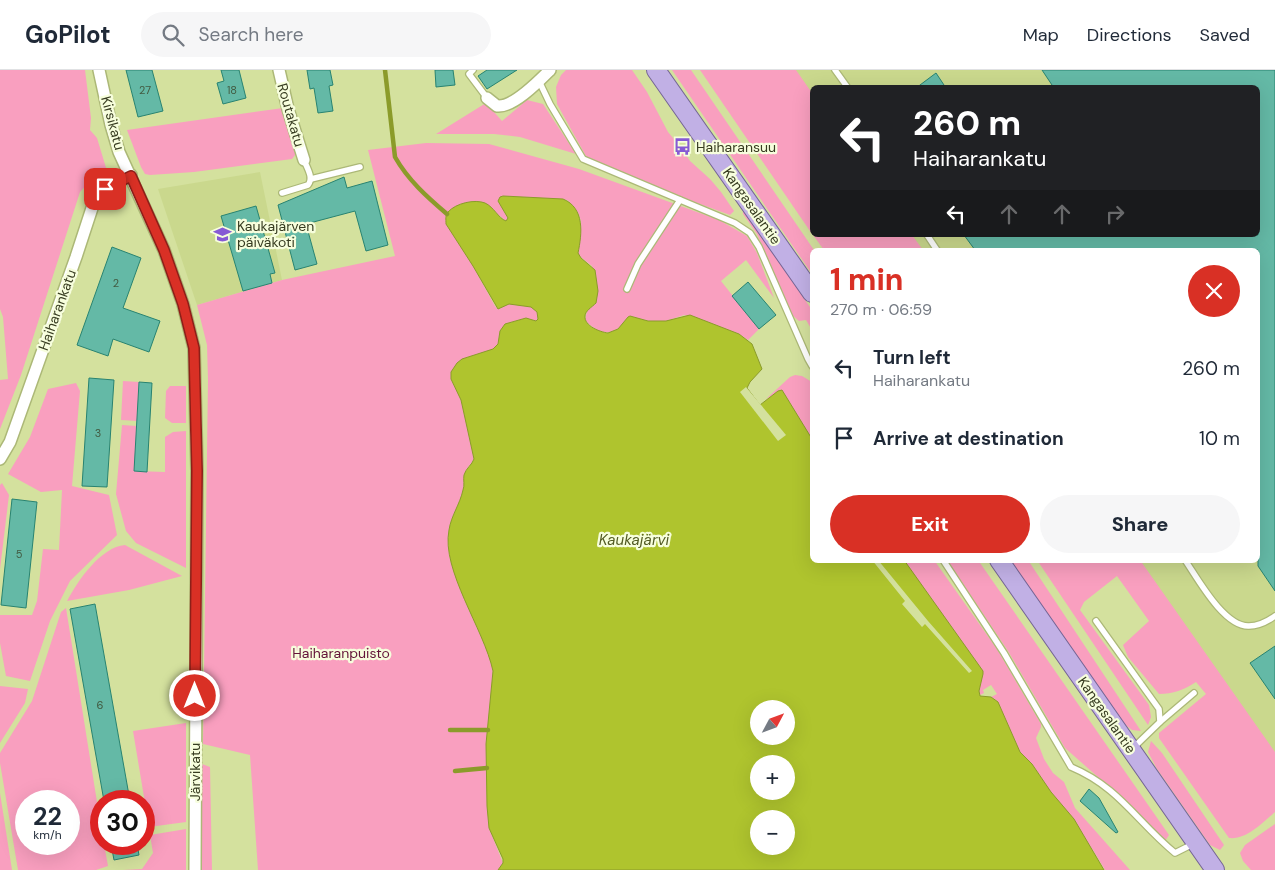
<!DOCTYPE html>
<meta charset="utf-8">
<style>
:root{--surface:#fff;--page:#f6f6f7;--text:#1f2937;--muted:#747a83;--line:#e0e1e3;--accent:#d93025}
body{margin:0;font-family:"DM Sans",sans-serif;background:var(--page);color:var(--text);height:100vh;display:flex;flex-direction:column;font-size:19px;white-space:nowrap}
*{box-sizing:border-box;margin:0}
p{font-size:16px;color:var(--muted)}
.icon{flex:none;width:28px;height:28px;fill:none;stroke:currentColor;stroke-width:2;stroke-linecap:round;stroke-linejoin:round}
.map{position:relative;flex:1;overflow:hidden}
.panel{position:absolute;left:810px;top:178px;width:450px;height:315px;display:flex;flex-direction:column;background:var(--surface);border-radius:8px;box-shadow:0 5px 20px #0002}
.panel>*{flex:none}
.banner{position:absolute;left:810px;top:15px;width:450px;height:152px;border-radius:8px;box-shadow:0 5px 20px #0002;background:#202124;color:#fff;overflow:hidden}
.needle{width:32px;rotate:49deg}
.controls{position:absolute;left:750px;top:630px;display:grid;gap:10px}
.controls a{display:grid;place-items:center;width:45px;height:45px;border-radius:50%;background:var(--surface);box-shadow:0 5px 20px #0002;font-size:25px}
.speed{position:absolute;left:15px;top:720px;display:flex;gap:10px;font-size:25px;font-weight:700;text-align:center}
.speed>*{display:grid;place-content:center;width:65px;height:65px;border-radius:50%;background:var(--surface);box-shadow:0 5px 20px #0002;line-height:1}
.speed small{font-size:12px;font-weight:400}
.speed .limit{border:8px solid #d22;background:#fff;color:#111}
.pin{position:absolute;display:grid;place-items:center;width:42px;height:42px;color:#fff;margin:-21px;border-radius:10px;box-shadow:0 2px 8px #0006}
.me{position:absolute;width:55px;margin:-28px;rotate:0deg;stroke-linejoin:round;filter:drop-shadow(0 0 4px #0008)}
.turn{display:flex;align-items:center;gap:18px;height:105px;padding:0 20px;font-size:22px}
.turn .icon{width:65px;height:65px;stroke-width:2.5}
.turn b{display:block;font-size:35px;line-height:42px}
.lanes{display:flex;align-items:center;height:48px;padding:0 20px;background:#0003;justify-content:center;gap:25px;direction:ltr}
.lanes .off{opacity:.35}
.round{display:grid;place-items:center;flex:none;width:52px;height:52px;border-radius:26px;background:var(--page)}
.headline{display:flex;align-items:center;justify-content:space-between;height:85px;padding:0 20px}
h1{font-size:30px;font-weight:800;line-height:38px;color:var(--accent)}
.primary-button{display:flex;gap:10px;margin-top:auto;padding:10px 20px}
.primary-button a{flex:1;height:58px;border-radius:30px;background:var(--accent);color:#fff;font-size:20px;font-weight:800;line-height:58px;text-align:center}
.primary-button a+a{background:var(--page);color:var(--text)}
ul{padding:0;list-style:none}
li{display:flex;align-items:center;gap:15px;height:70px;padding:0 20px}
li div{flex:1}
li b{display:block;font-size:19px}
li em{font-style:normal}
header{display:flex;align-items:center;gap:30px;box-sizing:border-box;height:70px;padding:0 25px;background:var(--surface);border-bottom:1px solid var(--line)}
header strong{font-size:24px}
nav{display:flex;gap:28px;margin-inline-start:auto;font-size:18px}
.search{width:350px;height:45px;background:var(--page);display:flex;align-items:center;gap:12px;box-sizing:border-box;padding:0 18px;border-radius:28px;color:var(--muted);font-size:19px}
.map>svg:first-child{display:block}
.built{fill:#cad88d}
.green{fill:#f99fbf;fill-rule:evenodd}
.water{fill:#afc42e;stroke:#8b9b2a;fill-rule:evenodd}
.pier{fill:#d4e19e}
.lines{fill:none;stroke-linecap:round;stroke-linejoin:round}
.stream{stroke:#8b9b2a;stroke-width:4.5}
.building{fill:#64b9a6;stroke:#288371}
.lane-casing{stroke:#acb877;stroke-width:8}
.street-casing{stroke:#acb877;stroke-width:14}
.primary-casing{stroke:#756595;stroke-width:20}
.lane{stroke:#fff;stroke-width:5.5}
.street{stroke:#fff;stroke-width:11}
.primary{stroke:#c1b0e5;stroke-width:18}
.route-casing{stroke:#8d1f18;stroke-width:12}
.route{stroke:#d93025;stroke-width:9}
.labels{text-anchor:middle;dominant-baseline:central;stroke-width:4.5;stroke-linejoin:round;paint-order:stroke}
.number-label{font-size:11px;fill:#425b42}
.street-label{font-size:14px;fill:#373c21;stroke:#f7fedd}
.poi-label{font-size:14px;fill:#373c21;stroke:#f7fedd;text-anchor:start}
.park-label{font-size:14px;fill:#641439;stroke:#f7fedd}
.water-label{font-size:15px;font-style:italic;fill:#535b25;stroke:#f7fedd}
</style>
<header>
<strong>GoPilot</strong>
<div class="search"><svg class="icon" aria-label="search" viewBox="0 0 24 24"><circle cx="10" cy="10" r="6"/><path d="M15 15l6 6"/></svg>Search here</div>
<nav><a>Map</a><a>Directions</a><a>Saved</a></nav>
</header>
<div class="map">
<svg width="1275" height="800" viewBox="0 0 1275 800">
<rect width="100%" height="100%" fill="#d4e19e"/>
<!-- built -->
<g class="built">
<path d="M 783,0 L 1275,0 L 1275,696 L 1129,490 L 1258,490 L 1258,180 L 910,180 L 900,165 L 1258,165 L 1258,18 L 812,18 L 812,42 Z"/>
<path d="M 260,102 L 282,210 L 197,235 L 158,119 Z"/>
</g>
<!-- green -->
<g class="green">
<path d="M 0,0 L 85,0 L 91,48 L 90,60 L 97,68 L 107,101 L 93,108 L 80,122 L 21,305 L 0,359 L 0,310 L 8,309 L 3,247 L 0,239 Z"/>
<path d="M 566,0 L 632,0 L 647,22 L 668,62 L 678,74 L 676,76 L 681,82 L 683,81 L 690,91 L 710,109 L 721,122 L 734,141 L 730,145 L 670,123 L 587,88 L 557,34 L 556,17 L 561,5 Z"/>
<path d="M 672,0 L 691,0 L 814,180 L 812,180 L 812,204 Z"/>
<path d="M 700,0 L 796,0 L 812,23 L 812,164 Z"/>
<path d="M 527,30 L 543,34 L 576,84 L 520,67 L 494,64 L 436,64 L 486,33 L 502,51 Z"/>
<path d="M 283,38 L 298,81 L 292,89 L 194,102 L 150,105 L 145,104 L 141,97 L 127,60 Z"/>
<path d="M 426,73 L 489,74 L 579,99 L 719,150 L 747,166 L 757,183 L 774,228 L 746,190 L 721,211 L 759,259 L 748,270 L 739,264 L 684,245 L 666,251 L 648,251 L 630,246 C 625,249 624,254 620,257 C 607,268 594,260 585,250 L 587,241 L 596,233 L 592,196 L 578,185 C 578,162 590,150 567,130 L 503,126 L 498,131 L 508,148 L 506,151 L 483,132 L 472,131 L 451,140 L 473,196 L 495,236 L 498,239 L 509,234 L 531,237 L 538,242 L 538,249 L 536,251 L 526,248 L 505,254 L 500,261 L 498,274 L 493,279 L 451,309 L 461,330 L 474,388 C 472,394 468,396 466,401 C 464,407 465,414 463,420 C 460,434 451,446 449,460 C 441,500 484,559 493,601 L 486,674 L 487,736 L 489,758 L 503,793 L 498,800 L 258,800 L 250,685 L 203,674 L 208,310 L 207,275 L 197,235 L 282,210 L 395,186 L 368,80 Z"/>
<path d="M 743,139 L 812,240 L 812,260 L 806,250 L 799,251 L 791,244 L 757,164 L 743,144 Z"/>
<path d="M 813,165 L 912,165 L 923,180 L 824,180 Z"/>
<path d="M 795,305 L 802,306 L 812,312 L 812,369 L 782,320 L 766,329 L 790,307 Z"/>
<path d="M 123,311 L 139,312 L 137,351 L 121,350 Z"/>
<path d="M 76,313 L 80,321 L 72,416 L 109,425 L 117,465 L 70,511 L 50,551 L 30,611 L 6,606 L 0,573 L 0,545 L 32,545 L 37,531 L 43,479 L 59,480 L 62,420 L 41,422 L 8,404 L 30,367 L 48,319 Z"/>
<path d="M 170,316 L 186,316 L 186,353 L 172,353 L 165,348 L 166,321 Z"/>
<path d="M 122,355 L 137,356 L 135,401 L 165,402 L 165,367 L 173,362 L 186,361 L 186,498 L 136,473 L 126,461 L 116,424 Z"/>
<path d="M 2,413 L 9,425 L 0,499 L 0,415 Z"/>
<path d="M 125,475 L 182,506 L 129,520 L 67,531 C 78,510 101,477 125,475 Z"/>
<path d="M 904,490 L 934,490 L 997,579 L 1041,654 L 1041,657 L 1036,668 L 1044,689 L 1053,703 L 1064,712 L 1075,738 L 1130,800 L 1105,800 L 1093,780 L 1087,774 L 1078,756 L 1051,722 L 1032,694 L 1020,682 L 996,630 L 991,627 L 997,624 L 991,615 L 983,620 L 984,623 L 980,625 L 979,621 L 983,604 Z"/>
<path d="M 947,490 L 978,490 L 1169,765 L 1165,771 L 1115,722 L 1065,678 L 1008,581 Z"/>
<path d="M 1010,490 L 1028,490 L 1141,661 L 1132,660 L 1123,653 Z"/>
<path d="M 1037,490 L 1140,490 L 1275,682 L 1275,742 C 1262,753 1247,770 1229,768 L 1159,668 L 1159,663 L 1206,624 L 1196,612 C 1184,620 1173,624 1159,624 L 1128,587 L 1123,575 L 1149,551 L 1117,506 L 1084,532 L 1080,540 L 1149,635 L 1151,647 L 1148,655 Z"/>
<path d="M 66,538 L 101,757 L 101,774 L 104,774 L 108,796 L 96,800 L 18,800 L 0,693 L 0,683 L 32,631 L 61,542 ZM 26,731 L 69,731 L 69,774 L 26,774 Z"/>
<path d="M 0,616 L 28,619 L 25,633 L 0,673 Z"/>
<path d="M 186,653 L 186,752 L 149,757 L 133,661 Z"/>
<path d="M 1151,671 L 1162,683 L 1224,775 L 1220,780 L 1210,775 L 1157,699 L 1148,682 Z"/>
<path d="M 202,694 L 210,697 L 212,800 L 202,800 Z"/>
<path d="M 0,723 L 12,800 L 0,800 Z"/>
<path d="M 1275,754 L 1275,800 L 1251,800 L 1243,791 L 1240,783 L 1245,775 Z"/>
<path d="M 186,759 L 186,800 L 123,800 L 142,799 L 153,783 L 150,765 Z"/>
</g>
<!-- water -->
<path class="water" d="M 503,126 L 563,129 C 585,138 582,164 578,183 L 581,188 L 595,200 L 598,221 L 596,233 C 592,237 585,241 585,246 C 584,256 600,262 608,263 L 618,259 L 628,247 L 630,246 L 648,251 L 666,251 L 690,245 L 739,264 L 752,274 L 762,299 L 750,312 L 747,318 L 760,335 L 778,321 L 782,320 L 812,369 L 812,490 L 904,490 L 983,601 L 983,604 L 979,621 L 980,626 L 991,627 L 998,632 L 1020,682 L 1032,694 L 1051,722 L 1074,749 L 1104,800 L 498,800 L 503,793 L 503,789 L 489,758 L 487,736 L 486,674 L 493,601 C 484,559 441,500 449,460 C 451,446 460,434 463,420 C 465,415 463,410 464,405 C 466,398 472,395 474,389 L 461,330 L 451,309 L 451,302 L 457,293 L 462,289 L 493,279 L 498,274 L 500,261 L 505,254 L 526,248 L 536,251 L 538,249 L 537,242 L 531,237 L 509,234 L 498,239 L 473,196 L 446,154 C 446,149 445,146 448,142 C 456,133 475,129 485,133 C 494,137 498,148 506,151 L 508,148 L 498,131 L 500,127 ZM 759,639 L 786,639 L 786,666 L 759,666 ZM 759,694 L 786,694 L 786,721 L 759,721 ZM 759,749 L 786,749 L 786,776 L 759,776 Z"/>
<!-- pier -->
<g class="pier">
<path d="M 746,317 L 786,365 L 778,371 L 740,322 Z"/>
<path d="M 872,490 L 878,490 L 928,551 L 972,601 L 969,603 L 925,554 L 922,557 L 902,534 L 905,531 Z"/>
</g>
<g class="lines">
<!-- stream -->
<g class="stream">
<path d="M 385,0 L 395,87 C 408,110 427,127 447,144"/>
<path d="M 450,660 L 488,660"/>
<path d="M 455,701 L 487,698"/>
</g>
</g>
<!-- building -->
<g class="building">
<path d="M 126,0 L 152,0 L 163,41 L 138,47 Z"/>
<path d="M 221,0 L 239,0 L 246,28 L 223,34 L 217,13 L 224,11 Z"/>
<path d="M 307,0 L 330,0 L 333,15 L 329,16 L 333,41 L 318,43 L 314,18 L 310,19 Z"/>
<path d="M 435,0 L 453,0 L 455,15 L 436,17 Z"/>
<path d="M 487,0 L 517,0 L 487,19 L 478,6 Z"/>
<path d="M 1042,0 L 1275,0 L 1275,521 L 1258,496 L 1258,180 L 975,180 L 964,165 L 1258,165 L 1258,18 L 1054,18 Z"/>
<path d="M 936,3 L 946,18 L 916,18 Z"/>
<path d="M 344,107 L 347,118 L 372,111 L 388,175 L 366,181 L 355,141 L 306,154 L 317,194 L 295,200 L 278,135 Z"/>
<path d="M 256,136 L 275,203 L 270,204 L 272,213 L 243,221 L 221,146 Z"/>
<path d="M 112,177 L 141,188 L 123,238 L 160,251 L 149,282 L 113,269 L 108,286 L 77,275 Z"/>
<path d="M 748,212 L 776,245 L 759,259 L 732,226 Z"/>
<path d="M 89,308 L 114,310 L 107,417 L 82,416 Z"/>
<path d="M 139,312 L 152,313 L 147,402 L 134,401 Z"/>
<path d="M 12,429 L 37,432 L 26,538 L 1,535 Z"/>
<path d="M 95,534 L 130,731 L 104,731 L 70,539 Z"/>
<path d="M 1275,576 L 1275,629 L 1250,593 Z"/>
<path d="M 1089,719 L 1099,728 L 1118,762 L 1116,763 L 1080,731 Z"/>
<path d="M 111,774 L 137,774 L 139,785 L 114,790 Z"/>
</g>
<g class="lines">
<defs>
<g id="lane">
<path d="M 473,0 L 469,4 L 487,28"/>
<path d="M 835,0 L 848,18"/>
<path d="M 539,11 L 550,34 L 583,89 L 735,153 L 750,163 L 759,177 L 808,289 L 812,296"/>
<path d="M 311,109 L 360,97"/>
<path d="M 282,123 L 308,115 C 314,108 307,98 304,90"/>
<path d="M 927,165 L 937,180"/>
<path d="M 627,219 L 638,194 L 680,130"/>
<path d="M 943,490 L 1004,583 L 1071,697 C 1119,717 1137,752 1175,783 L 1193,774"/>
<path d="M 1185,490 C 1198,509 1224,557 1249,556 C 1259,556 1268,551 1275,546"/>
<path d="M 1096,551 L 1159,639 L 1160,652 L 1132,679"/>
<path d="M 1160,652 L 1194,623"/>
</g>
<g id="street">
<path d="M 99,0 L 111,55 L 119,82 L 164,180 L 183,234 L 194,278 L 197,401 L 195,800"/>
<path d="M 279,0 L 288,39 L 304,90"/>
<path d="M 487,28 L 497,36 C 513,38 539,11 550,0"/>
<path d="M 0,389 L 10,372 L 76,187 L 94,132 L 105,119 L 131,105"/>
</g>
<g id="primary">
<path d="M 656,0 L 812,223"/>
<path d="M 999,490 L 1215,800"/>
</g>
</defs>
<!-- lane casing -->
<use href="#lane" class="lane-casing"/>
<!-- street casing -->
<use href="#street" class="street-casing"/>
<!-- primary casing -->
<use href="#primary" class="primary-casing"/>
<!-- lane -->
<use href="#lane" class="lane"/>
<!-- street -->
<use href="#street" class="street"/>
<!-- primary -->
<use href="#primary" class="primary"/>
</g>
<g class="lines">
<defs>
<path id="route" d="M 105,119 L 131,106 L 164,180 L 183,234 L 194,278 L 197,401 L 195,626"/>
</defs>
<!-- route casing -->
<use href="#route" class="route-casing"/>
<!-- route -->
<use href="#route" class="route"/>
</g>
<!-- icons -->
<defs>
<symbol id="bus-bare" viewBox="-9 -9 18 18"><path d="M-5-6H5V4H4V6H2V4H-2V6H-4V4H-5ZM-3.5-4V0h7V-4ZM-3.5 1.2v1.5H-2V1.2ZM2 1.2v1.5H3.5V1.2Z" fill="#875ad4" stroke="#f7fedd" stroke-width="2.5" paint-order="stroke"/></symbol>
<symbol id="school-bare" viewBox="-9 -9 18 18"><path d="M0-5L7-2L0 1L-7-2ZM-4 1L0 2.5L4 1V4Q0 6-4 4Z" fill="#875ad4" stroke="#f7fedd" stroke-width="2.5" paint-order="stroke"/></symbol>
</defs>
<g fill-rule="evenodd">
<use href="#bus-bare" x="670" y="64" width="25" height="25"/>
<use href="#school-bare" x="210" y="152" width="25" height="25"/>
</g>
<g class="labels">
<!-- number labels -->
<g class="number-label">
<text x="145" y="20">27</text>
<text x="232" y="20">18</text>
<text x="116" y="213">2</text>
<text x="98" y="363">3</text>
<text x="19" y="484">5</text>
<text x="100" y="635">6</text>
</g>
<!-- street labels -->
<g class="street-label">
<text transform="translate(291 45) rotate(74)">Routakatu</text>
<text transform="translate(113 53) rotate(75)">Kirsikatu</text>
<text transform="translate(752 136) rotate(55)">Kangasalantie</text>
<text transform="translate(57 240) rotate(-70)">Haiharankatu</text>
<text transform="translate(1107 645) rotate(55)">Kangasalantie</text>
<text transform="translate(195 702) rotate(-90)">Järvikatu</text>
</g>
<!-- poi labels -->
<g class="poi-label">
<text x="696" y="77">Haiharansuu</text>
<text x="237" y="156">Kaukajärven<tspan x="237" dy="16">päiväkoti</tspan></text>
</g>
<!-- park labels -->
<g class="park-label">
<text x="341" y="583">Haiharanpuisto</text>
</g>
<!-- water labels -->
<g class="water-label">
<text x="634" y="470">Kaukajärvi</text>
</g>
</g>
</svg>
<div class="controls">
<a><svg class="needle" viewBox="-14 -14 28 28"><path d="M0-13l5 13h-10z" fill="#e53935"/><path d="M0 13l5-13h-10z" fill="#747a83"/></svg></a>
<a>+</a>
<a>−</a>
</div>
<div class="speed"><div>22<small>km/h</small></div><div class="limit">30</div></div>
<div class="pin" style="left:105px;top:119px;background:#d93025"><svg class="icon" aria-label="arrive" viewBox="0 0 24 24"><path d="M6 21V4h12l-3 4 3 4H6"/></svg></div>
<svg class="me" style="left:195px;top:626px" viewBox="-20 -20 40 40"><circle r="17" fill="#d93025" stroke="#fff" stroke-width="3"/><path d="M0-11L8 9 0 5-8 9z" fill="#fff"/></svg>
<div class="banner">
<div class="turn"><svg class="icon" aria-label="left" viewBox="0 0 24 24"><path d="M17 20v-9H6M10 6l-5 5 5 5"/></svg><div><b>260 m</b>Haiharankatu</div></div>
<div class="lanes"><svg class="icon" aria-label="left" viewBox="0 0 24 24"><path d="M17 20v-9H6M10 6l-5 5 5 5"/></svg><svg class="icon off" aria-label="ahead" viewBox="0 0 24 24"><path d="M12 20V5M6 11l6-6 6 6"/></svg><svg class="icon off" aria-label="ahead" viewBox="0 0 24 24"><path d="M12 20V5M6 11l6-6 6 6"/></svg><svg class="icon off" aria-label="right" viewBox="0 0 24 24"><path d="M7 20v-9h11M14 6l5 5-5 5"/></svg></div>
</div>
<section class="panel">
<div class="headline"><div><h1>1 min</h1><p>270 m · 06:59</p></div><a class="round" style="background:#d93025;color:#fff"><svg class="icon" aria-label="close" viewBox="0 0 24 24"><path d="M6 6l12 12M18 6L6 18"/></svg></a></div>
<ul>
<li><svg class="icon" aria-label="left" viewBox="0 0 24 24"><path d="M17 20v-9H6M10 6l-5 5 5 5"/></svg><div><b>Turn left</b><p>Haiharankatu</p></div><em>260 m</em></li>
<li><svg class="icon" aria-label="arrive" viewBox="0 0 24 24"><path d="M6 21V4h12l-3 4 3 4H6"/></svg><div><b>Arrive at destination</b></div><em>10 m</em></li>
</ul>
<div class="primary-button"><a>Exit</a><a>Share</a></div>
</section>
</div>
